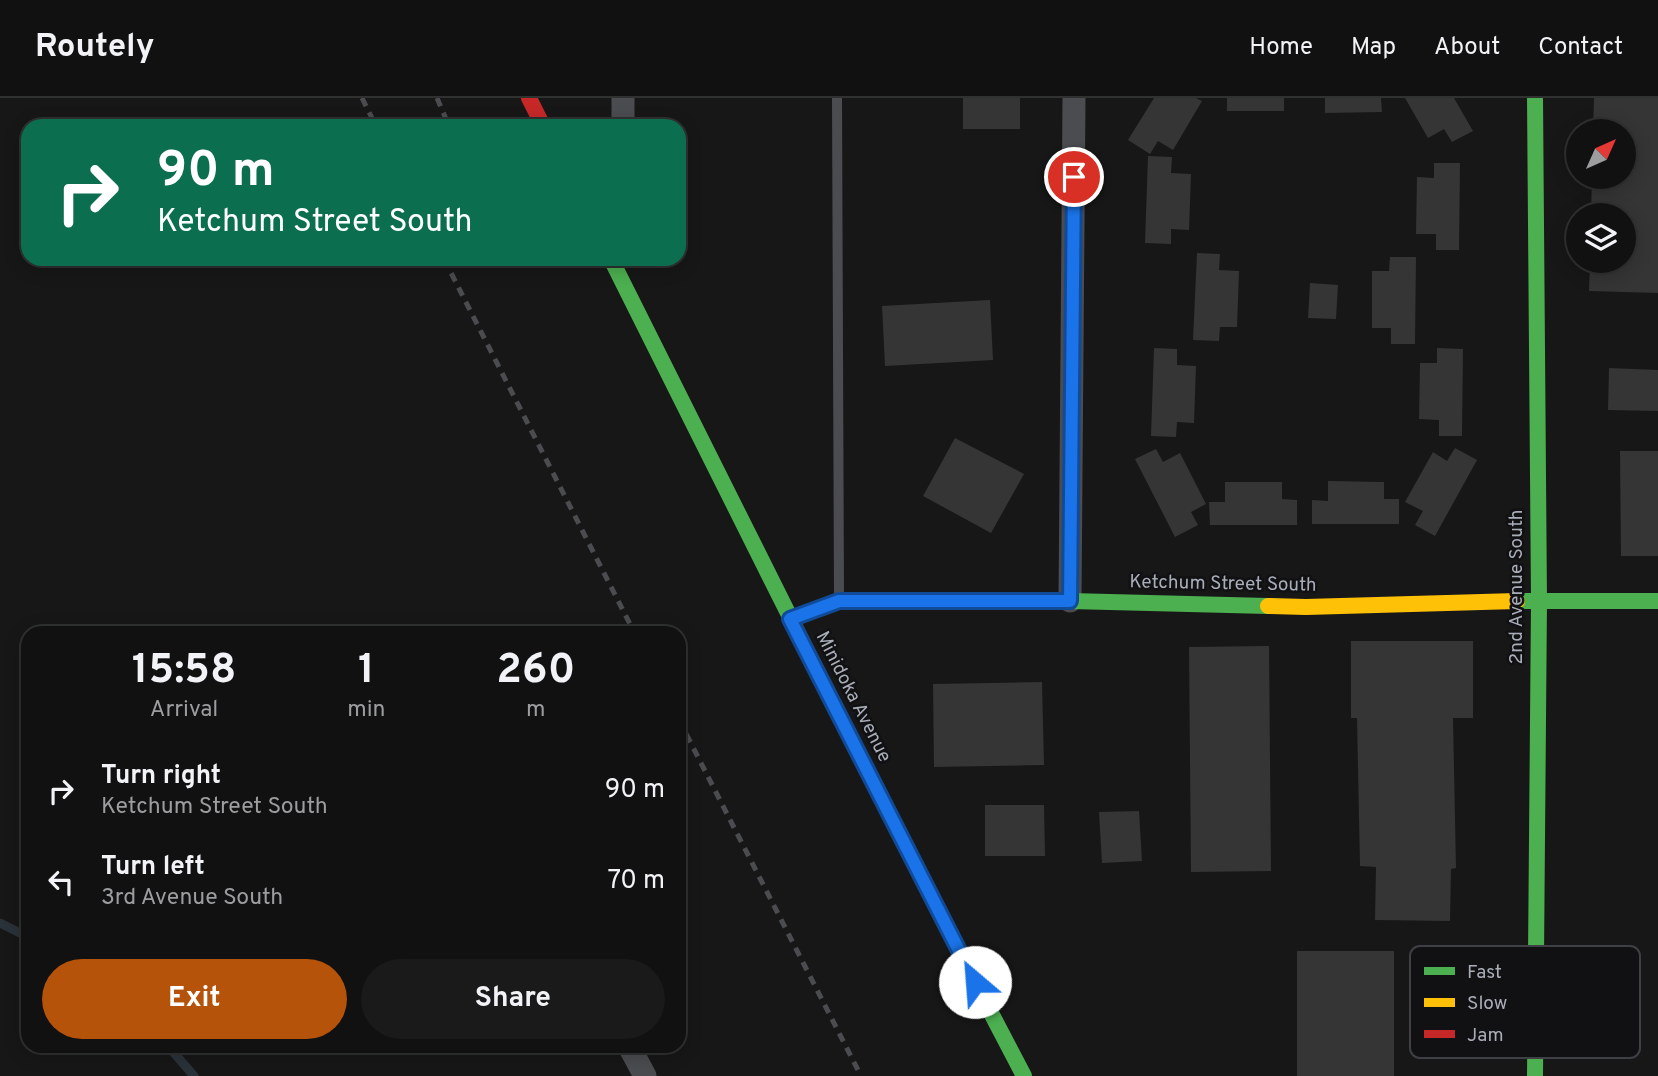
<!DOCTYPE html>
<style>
:root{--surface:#111;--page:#1a1a1a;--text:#f1f3f6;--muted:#9c9d9f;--line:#303131;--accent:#b45309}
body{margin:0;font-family:Overpass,sans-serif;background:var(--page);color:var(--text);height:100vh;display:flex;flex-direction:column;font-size:26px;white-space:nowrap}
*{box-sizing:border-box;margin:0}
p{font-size:23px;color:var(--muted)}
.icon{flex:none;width:38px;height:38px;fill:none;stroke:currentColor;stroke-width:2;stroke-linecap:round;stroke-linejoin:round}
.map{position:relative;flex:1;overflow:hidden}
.drawer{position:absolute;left:21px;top:528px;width:665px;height:427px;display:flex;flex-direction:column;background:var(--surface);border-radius:21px;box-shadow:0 4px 18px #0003,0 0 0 2px var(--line)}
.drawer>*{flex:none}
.hud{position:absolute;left:21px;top:21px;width:665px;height:147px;border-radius:21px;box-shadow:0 4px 18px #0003,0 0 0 2px var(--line);background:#0b6e4f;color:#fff;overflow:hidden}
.needle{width:46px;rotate:45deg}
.fabs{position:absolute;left:1566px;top:21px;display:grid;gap:14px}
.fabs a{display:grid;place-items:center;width:70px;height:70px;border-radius:50%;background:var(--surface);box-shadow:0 4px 18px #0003,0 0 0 2px var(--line);font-size:35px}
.pin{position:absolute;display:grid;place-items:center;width:60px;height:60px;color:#fff;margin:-30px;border:4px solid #fff;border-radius:50%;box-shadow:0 2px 7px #0007}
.me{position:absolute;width:77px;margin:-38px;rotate:333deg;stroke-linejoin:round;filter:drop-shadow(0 0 5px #0008)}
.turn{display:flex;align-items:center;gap:24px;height:147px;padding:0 21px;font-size:32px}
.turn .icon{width:91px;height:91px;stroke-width:2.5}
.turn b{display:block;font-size:49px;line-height:60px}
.eta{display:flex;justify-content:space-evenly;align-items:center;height:119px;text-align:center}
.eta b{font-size:42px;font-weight:700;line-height:49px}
.action{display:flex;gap:14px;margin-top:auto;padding:14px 21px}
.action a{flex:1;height:80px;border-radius:42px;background:var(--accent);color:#fff;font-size:28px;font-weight:700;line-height:80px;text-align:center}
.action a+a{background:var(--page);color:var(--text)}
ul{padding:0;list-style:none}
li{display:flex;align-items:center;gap:21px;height:91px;padding:0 21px}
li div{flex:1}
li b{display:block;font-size:26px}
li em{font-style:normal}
header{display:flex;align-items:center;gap:42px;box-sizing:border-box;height:98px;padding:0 35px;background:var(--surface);border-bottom:2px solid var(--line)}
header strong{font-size:33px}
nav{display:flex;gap:38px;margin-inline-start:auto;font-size:24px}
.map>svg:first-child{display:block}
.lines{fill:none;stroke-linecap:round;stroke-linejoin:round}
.stream{stroke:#2a3239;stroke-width:9}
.building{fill:#353536}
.lane{stroke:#4b4c50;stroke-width:10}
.street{stroke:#4b4c50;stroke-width:23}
.fast{stroke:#4caf50;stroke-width:16}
.slow{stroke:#ffc107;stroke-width:16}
.jam{stroke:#c62828;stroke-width:16}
.rail{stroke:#4b4c4f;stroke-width:5;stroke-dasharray:9 7;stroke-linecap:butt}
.route-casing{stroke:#114b97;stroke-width:18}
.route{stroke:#1a73e8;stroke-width:12}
.labels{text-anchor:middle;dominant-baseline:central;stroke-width:5;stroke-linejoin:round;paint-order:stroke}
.street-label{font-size:19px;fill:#a8adb8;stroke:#111113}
.key{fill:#111113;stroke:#3e4045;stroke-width:2}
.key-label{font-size:19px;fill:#a8adb8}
</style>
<header>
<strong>Routely</strong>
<nav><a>Home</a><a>Map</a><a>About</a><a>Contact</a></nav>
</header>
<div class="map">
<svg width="1658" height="978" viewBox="0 0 1658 978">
<rect width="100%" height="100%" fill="#171717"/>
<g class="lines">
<!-- stream -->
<g class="stream">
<path d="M 0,825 L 28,839"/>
<path d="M 168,948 L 194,978"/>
</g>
</g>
<!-- building -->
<g class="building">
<rect x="963" y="0" width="57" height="31"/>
<path d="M 1154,0 L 1196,0 L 1202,3 L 1173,52 L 1158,43 L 1150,56 L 1128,42 Z"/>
<rect x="1227" y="0" width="57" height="13"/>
<path d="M 1325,0 L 1381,0 L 1382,14 L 1325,15 Z"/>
<path d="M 1405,0 L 1454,0 L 1473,33 L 1452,44 L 1444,31 L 1428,40 Z"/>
<path d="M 1594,0 L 1658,0 L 1658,195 L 1589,193 L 1590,163 L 1624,163 L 1624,117 L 1591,117 L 1592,79 L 1624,79 L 1624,33 L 1593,33 Z"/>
<path d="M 1148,58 L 1172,59 L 1171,75 L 1191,76 L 1189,132 L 1171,131 L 1171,146 L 1145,145 Z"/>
<path d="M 1434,65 L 1460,65 L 1459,152 L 1436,152 L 1436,136 L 1416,136 L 1417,79 L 1434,80 Z"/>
<path d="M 1197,155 L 1220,156 L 1219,172 L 1239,173 L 1237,229 L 1220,229 L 1219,243 L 1193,242 Z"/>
<path d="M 1390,159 L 1416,159 L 1415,246 L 1391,246 L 1391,230 L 1372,230 L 1372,173 L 1389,173 Z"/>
<path d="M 1310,185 L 1338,187 L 1336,221 L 1308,220 Z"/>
<path d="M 990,202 L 993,262 L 885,268 L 882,208 Z"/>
<path d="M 1154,250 L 1177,251 L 1177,267 L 1196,268 L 1194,325 L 1177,324 L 1176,339 L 1151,338 Z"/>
<path d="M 1437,250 L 1463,251 L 1462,338 L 1439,338 L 1439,322 L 1419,321 L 1420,265 L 1437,265 Z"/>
<path d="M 1609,270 L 1658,272 L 1658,313 L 1608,312 Z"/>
<path d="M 955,340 L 1024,376 L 991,435 L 923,398 Z"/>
<path d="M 1455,350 L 1477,362 L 1435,438 L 1415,427 L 1423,413 L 1405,404 L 1433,354 L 1447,363 Z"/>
<path d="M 1156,351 L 1163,364 L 1180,355 L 1206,406 L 1191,414 L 1198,427 L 1175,439 L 1135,361 Z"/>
<path d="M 1620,353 L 1658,353 L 1658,458 L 1621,458 Z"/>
<path d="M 1328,383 L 1384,384 L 1384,401 L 1399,401 L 1399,426 L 1312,426 L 1312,402 L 1328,403 Z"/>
<path d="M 1225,384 L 1282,384 L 1282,401 L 1297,402 L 1297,427 L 1210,427 L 1209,404 L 1225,404 Z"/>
<path d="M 1351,543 L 1473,543 L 1473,620 L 1453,620 L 1456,770 L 1451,771 L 1450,823 L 1375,822 L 1376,769 L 1360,768 L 1357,620 L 1351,620 Z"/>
<path d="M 1269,548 L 1271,773 L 1191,774 L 1189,549 Z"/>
<path d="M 1042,584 L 1044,667 L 934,669 L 933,586 Z"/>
<path d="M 985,707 L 1044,707 L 1045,758 L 985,758 Z"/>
<path d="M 1139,713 L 1142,763 L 1102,765 L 1099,714 Z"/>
<rect x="1297" y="853" width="97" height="125"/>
</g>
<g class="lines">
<!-- lane -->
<path class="lane" d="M 837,0 L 839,500"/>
<!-- street -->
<g class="street">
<path d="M 623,0 L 623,28"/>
<path d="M 1070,503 L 1074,0"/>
<path d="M 629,948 L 645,978"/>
</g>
<!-- fast -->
<g class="fast">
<path d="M 1535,0 L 1539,503 L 1535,978"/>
<path d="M 611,161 L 802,543"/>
<path d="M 1517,503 L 1658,503"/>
<path d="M 790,521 L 839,503 L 1070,503 L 1268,508"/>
<path d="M 967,869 L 1024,978"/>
</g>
<!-- slow -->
<path class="slow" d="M 1268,508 L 1306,509 L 1517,503"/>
<!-- jam -->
<g class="jam">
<path d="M 529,0 L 543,28"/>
<path d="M 802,543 L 967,869"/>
</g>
<!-- rail -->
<g class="rail">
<path d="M 362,0 L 376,28"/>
<path d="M 437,0 L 449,28"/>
<path d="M 444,161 L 635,536"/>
<path d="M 679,622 L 861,978"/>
</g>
</g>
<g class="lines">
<defs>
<path id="route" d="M 975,884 L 790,521 L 839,503 L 1070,503 L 1074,79"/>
</defs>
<!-- route casing -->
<use href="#route" class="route-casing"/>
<!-- route -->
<use href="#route" class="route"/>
</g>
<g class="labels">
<!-- street labels -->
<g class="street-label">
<text transform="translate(1223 486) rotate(1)">Ketchum Street South</text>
<text transform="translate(1517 489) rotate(-90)">2nd Avenue South</text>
<text transform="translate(853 599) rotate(63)">Minidoka Avenue</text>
</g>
</g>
<!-- legend -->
<rect x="1410" y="848" width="230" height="112" rx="10" class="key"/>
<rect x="1424" y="869" width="31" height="8" fill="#4caf50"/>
<rect x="1424" y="900" width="31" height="9" fill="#ffc107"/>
<rect x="1424" y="932" width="31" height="8" fill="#c62828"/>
<g class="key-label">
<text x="1467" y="880">Fast</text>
<text x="1467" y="911">Slow</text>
<text x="1467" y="943">Jam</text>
</g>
</svg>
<div class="fabs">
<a><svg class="needle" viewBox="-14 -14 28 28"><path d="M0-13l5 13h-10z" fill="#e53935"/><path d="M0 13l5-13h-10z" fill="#9c9d9f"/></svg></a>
<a><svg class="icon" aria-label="layers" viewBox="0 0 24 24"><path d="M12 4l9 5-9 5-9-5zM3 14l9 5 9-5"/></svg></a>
</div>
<div class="pin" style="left:1074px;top:79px;background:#d93025"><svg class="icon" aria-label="arrive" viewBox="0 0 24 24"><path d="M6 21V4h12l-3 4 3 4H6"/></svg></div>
<svg class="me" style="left:975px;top:884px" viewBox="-20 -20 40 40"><circle r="19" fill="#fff"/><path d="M0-13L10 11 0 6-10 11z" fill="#1a73e8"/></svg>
<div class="hud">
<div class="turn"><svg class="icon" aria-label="right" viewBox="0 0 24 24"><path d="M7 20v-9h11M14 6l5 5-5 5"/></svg><div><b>90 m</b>Ketchum Street South</div></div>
</div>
<section class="drawer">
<div class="eta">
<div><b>15:58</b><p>Arrival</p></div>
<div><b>1</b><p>min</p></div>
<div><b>260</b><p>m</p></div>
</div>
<ul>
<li><svg class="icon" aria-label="right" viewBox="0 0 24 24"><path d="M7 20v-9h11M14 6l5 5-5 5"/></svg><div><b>Turn right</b><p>Ketchum Street South</p></div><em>90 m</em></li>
<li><svg class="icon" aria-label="left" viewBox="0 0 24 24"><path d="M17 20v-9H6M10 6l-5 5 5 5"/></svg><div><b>Turn left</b><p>3rd Avenue South</p></div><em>70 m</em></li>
</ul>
<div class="action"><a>Exit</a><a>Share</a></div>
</section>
</div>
